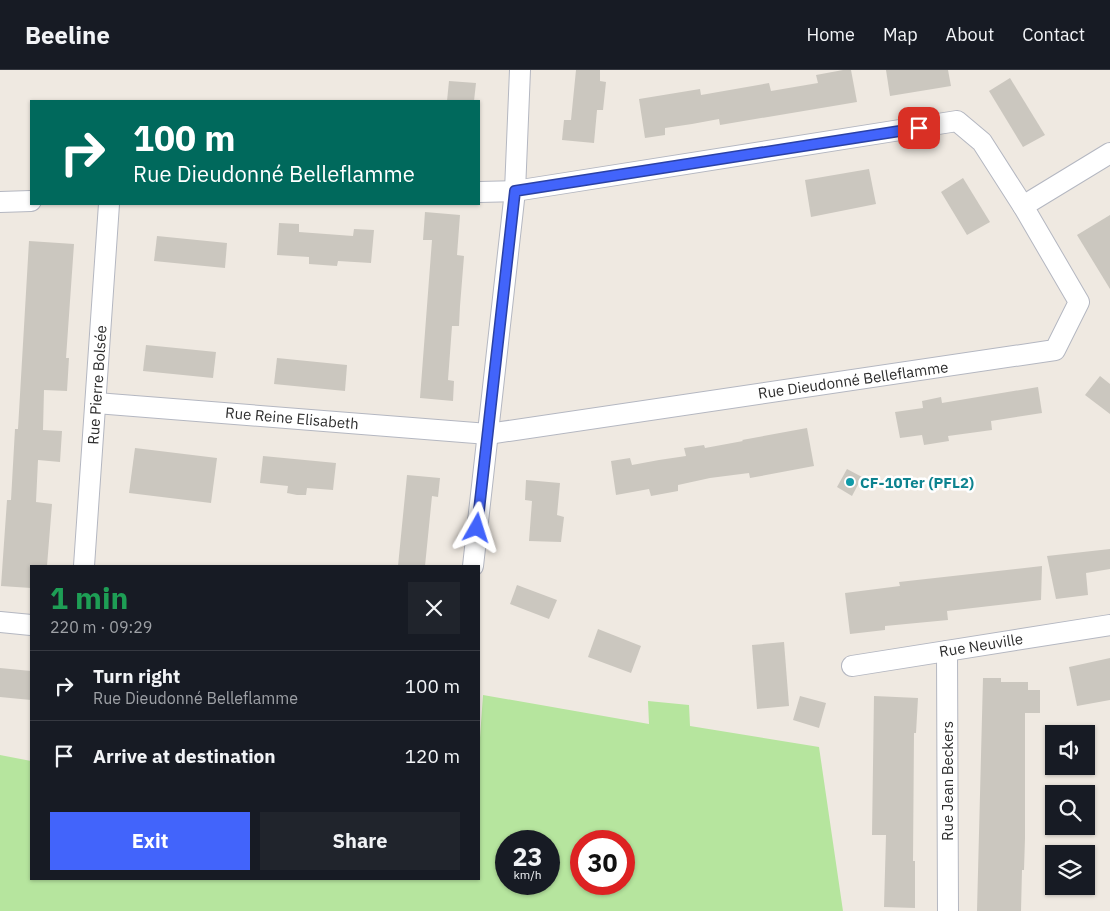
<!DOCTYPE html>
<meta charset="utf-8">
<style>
:root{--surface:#171b24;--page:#20242c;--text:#f1f3f6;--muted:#9ea1a6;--line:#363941;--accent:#4264fb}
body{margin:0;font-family:"IBM Plex Sans",sans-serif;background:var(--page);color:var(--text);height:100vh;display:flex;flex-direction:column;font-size:19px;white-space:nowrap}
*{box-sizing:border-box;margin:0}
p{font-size:16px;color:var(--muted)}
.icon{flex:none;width:28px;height:28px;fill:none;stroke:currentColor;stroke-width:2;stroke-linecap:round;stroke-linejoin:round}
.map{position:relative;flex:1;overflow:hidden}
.panel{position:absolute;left:30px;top:495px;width:450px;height:315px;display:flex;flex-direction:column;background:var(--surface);border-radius:0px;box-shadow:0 1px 4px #0004}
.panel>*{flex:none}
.top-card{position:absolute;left:30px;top:30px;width:450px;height:105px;border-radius:0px;box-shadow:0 1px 4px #0004;background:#00695c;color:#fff;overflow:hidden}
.tools{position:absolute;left:1045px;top:655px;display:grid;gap:10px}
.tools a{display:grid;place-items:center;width:50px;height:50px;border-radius:0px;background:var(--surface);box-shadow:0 1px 4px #0004;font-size:25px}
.speed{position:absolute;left:495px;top:760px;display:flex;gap:10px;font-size:25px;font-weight:700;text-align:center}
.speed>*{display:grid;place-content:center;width:65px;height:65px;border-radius:50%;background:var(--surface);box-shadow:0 1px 4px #0004;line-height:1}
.speed small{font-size:12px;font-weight:400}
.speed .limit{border:8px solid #d22;background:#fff;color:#111}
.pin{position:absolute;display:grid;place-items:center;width:42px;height:42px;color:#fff;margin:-21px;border-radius:10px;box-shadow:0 2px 8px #0006}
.me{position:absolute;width:55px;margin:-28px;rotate:6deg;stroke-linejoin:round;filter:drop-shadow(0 0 4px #0008)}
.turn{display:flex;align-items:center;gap:18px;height:105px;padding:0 20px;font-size:22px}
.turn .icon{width:65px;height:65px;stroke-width:2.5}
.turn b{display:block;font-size:35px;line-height:42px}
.round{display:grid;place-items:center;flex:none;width:52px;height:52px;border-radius:0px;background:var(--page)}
.overview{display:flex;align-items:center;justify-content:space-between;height:85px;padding:0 20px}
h1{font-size:30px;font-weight:800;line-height:38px;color:#1e9e55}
.action{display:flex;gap:10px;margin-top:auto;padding:10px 20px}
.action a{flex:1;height:58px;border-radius:0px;background:var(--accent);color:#fff;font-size:20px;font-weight:800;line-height:58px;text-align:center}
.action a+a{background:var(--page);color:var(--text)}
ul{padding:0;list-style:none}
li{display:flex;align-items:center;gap:15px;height:70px;padding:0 20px;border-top:1px solid var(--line)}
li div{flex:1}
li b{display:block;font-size:19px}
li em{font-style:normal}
header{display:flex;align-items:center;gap:30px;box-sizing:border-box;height:70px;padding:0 25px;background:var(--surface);border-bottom:1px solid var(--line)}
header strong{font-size:24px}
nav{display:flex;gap:28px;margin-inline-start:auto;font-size:18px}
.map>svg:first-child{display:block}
.green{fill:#b6e59e;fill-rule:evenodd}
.building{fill:#cbc7bf}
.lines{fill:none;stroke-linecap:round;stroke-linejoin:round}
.street-casing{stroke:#b4b7c1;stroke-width:22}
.street{stroke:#fff;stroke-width:20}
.route-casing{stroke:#2b41a3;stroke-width:12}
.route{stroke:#4264fb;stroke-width:9}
.culture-dot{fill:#0f9aa8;stroke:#fff;stroke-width:2}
.labels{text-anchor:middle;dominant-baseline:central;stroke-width:5;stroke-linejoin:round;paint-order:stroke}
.street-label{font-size:15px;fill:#2e2e2e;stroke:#fff}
.culture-label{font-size:15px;font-weight:bold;fill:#0d838f;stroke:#fff;text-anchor:start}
</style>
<header>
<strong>Beeline</strong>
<nav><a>Home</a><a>Map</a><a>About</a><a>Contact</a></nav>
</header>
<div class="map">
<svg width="1110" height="841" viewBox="0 0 1110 841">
<rect width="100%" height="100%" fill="#efe9e1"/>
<!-- green -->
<path class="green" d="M 483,625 L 649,654 L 648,631 L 689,635 L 690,656 L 819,677 L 843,841 L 0,841 L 0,685 L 31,691 L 31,809 L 479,809 L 479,682 ZM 506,771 L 549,771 L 549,814 L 506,814 ZM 581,771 L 624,771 L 624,814 L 581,814 Z"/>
<!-- building -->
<g class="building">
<path d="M 576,0 L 600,0 L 600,11 L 606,12 L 603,40 L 597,40 L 594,73 L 562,70 L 564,50 L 571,50 Z"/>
<path d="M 843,0 L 851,0 L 857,32 L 720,55 L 719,49 L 692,54 L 665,58 L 665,65 L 645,68 L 639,29 L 700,19 L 701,25 L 769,13 L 771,21 L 818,13 L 816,5 Z"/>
<path d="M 886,0 L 948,0 L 951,16 L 890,26 Z"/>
<path d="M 1010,8 L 1045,65 L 1023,77 L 989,21 Z"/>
<path d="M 449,11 L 476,13 L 474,31 L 447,31 Z"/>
<path d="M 869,99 L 876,134 L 811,147 L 805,110 Z"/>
<path d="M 963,108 L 990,152 L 967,165 L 941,122 Z"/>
<path d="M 425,142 L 460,145 L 457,185 L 464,186 L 460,236 L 459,256 L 452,256 L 448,310 L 454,311 L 453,331 L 420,328 L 432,170 L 423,170 Z"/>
<path d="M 1110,145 L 1110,219 L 1077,165 Z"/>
<path d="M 279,153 L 299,154 L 299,162 L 353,166 L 354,159 L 374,160 L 371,193 L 338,191 L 337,196 L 309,194 L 309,187 L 277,185 Z"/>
<path d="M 157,166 L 227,173 L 225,198 L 154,191 Z"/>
<path d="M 29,171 L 74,174 L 66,288 L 69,288 L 67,321 L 44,320 L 43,360 L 62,361 L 60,392 L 38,390 L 36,432 L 52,434 L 47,496 L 31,496 L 31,518 L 1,516 L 7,430 L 11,430 L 15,359 L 18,359 Z"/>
<path d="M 146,275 L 216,282 L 213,308 L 143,301 Z"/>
<path d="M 277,288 L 347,295 L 345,321 L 274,314 Z"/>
<path d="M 1100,306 L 1110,314 L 1110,344 L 1085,325 Z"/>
<path d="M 1038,317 L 1042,343 L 991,351 L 992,360 L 948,366 L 949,371 L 924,375 L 922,365 L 900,368 L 895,342 L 923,338 L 922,331 L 941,327 L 942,333 Z"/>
<path d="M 807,358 L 814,396 L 750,408 L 749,403 L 710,408 L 678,415 L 678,421 L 651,426 L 649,419 L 616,425 L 611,391 L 630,388 L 632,395 L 659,390 L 686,386 L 684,378 L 704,375 L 705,378 L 743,371 L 742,370 Z"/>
<path d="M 135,378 L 217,388 L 211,433 L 129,423 Z"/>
<path d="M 263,386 L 336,393 L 333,420 L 307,418 L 306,425 L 297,425 L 287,423 L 288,416 L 260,413 Z"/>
<path d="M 847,399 L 862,407 L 852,426 L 837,417 Z"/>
<path d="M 407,405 L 440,408 L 438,427 L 432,426 L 425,496 L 398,496 Z"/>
<path d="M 526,410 L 560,413 L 557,445 L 564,447 L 561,472 L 529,471 L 532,431 L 525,430 Z"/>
<path d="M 1110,479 L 1110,499 L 1086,503 L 1088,525 L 1056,529 L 1047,486 Z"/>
<path d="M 1042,496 L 1041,530 L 947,541 L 948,550 L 885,556 L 885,560 L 850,564 L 845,523 L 900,516 L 899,512 Z"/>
<path d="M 517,515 L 557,530 L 549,549 L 510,534 Z"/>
<path d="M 598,559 L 641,576 L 631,603 L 588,587 Z"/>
<path d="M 784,572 L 789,636 L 757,639 L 752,575 Z"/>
<path d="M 1110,588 L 1110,630 L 1077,636 L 1069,597 Z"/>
<path d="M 0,598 L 31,601 L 31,630 L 0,627 Z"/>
<path d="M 983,608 L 1001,608 L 1001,612 L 1028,612 L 1028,620 L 1040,620 L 1040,643 L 1025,643 L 1025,768 L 1024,800 L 1022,800 L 1021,841 L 977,841 Z"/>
<path d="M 800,626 L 826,633 L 819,658 L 793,650 Z"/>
<path d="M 874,626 L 918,628 L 916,663 L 914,663 L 913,791 L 915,791 L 915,838 L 884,837 L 886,765 L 872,765 Z"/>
</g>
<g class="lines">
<defs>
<g id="street">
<path d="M 0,132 L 31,131"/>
<path d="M 1023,136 L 1110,83"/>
<path d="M 96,333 L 488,364 L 1055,280 L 1079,232 L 1023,136 L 982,72 L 957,51 L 515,121 L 479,122"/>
<path d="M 84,496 L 109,134"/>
<path d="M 473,496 L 515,121 L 520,0"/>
<path d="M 0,552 L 31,555"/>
<path d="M 947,581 L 948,841"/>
<path d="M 852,596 L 1110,555"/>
</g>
</defs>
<!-- street casing -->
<use href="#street" class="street-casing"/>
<!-- street -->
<use href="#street" class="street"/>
</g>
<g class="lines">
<defs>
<path id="route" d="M 477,458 L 515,121 L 919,58"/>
</defs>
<!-- route casing -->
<use href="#route" class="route-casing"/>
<!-- route -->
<use href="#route" class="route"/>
</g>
<!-- markers -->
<circle class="culture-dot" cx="850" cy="412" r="5"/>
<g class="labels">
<!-- street labels -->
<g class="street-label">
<text transform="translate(853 310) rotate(-8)">Rue Dieudonné Belleflamme</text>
<text transform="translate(97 315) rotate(-86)">Rue Pierre Bolsée</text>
<text transform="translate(292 348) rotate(5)">Rue Reine Elisabeth</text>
<text transform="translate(981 575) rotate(-9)">Rue Neuville</text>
<text transform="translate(947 711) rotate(-90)">Rue Jean Beckers</text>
</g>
<!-- culture labels -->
<g class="culture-label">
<text x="860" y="412">CF-10Ter (PFL2)</text>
</g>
</g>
</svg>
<div class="tools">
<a><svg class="icon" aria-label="sound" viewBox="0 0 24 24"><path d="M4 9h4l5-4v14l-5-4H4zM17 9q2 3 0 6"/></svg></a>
<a><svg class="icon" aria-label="search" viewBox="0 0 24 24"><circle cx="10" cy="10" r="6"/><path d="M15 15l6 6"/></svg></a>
<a><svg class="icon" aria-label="layers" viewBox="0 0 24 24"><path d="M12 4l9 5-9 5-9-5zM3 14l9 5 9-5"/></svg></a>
</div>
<div class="speed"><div>23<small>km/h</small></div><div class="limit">30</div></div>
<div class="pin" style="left:919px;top:58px;background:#d93025"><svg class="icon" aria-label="arrive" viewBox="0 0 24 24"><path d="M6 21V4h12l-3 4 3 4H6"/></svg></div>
<svg class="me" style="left:477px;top:458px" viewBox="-20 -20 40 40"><path d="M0-17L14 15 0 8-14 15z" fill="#4264fb" stroke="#fff" stroke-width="4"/></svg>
<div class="top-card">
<div class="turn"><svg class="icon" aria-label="right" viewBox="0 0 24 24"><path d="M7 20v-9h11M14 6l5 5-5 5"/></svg><div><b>100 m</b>Rue Dieudonné Belleflamme</div></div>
</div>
<section class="panel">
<div class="overview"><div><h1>1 min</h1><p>220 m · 09:29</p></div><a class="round"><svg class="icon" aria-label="close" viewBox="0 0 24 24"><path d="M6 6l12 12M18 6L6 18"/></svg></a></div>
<ul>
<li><svg class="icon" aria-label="right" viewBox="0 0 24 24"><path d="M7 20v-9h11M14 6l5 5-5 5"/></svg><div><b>Turn right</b><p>Rue Dieudonné Belleflamme</p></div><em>100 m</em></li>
<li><svg class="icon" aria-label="arrive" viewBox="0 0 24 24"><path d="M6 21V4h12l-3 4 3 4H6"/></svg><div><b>Arrive at destination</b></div><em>120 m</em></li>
</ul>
<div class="action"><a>Exit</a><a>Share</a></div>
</section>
</div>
